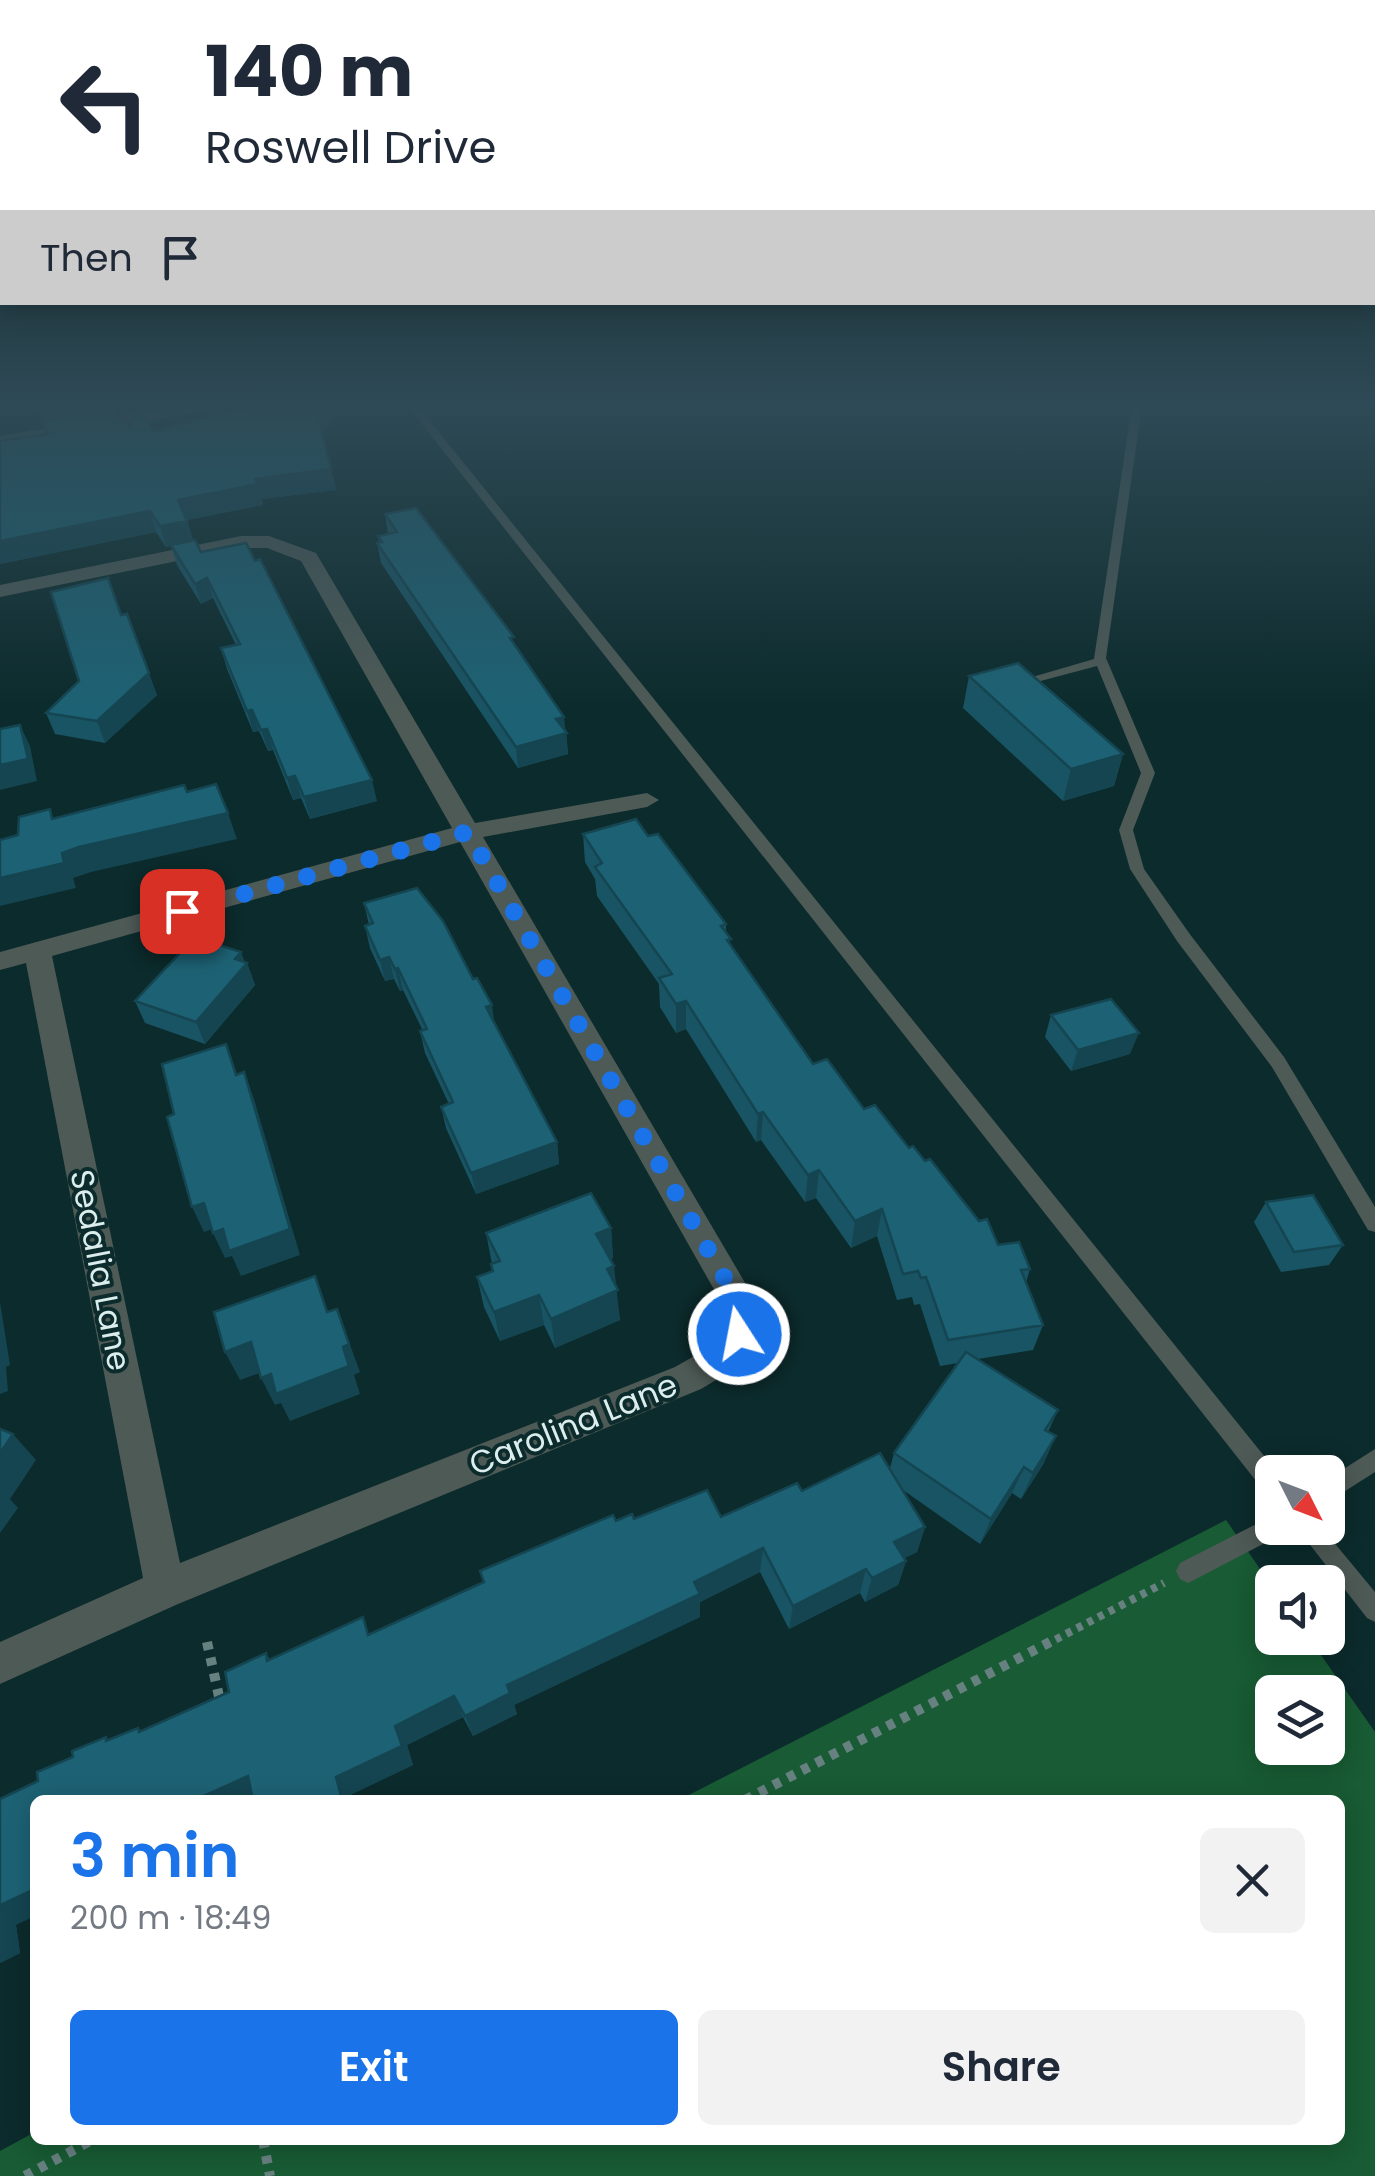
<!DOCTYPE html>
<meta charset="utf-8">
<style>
:root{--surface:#fff;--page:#f2f2f3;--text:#1f2937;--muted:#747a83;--accent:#1a73e8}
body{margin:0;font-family:Poppins,sans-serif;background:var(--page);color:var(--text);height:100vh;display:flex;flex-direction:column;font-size:38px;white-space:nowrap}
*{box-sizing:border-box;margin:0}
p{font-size:32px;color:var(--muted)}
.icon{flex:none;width:55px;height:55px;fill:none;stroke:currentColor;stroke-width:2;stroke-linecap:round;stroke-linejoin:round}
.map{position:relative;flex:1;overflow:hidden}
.panel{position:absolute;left:30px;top:1795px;width:1315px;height:350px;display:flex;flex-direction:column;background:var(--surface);border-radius:15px;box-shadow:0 5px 25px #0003}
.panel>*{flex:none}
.banner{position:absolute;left:0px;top:0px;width:1375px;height:305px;box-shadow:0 5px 25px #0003;background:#fff;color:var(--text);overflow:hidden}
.needle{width:65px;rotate:132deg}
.tools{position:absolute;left:1255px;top:1455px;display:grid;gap:20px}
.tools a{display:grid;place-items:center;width:90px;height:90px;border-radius:15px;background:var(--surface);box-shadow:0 5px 25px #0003;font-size:50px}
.pin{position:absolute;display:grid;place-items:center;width:85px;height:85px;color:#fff;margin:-42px;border-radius:20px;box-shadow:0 5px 15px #0006}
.me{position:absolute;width:110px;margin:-55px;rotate:349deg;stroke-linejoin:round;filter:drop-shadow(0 0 8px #0008)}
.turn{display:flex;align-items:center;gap:35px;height:210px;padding:0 40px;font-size:45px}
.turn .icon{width:130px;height:130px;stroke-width:2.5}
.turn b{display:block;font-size:70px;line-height:85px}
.then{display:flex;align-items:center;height:95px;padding:0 40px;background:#0003;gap:20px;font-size:38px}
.round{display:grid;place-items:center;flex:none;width:105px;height:105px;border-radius:15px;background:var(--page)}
.summary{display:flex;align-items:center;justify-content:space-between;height:170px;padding:0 40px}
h1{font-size:60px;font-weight:600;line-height:75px;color:var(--accent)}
.cta{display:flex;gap:20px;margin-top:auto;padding:20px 40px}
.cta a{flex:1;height:115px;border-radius:15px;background:var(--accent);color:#fff;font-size:40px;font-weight:600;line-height:115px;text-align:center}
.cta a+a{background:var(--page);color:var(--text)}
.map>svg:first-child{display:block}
.green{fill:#185b34;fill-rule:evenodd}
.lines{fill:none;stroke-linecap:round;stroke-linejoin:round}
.path-far1{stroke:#678080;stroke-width:8;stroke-dasharray:6 6;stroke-linecap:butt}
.path{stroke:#678080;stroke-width:10;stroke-dasharray:8 8;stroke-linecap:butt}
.service{fill:#4e5a56;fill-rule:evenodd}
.minor{fill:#4e5a56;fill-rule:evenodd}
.wall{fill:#195464}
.shaded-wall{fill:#144551}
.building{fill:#1d6274;stroke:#144551;stroke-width:2.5}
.route{stroke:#1a73e8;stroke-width:18;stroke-dasharray:0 32.4}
.labels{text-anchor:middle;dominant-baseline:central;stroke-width:8;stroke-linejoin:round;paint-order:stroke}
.street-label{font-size:32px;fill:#dceded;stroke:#0c2b2c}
</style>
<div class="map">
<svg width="1375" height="2176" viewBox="0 0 1375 2176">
<rect width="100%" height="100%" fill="#0c2b2c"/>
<!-- green -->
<path class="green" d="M 1226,1520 L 1272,1586 L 1272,1638 L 1309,1638 L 1375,1732 L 1375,2176 L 0,2176 L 0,2151 L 35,2132 L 35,2140 L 1340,2140 L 1340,1800 L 679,1800 ZM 1272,1692 L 1328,1692 L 1328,1748 L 1272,1748 Z"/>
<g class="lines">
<!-- path-far1 -->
<path class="path-far1" d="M 1045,1645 L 1164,1583"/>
<!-- path -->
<g class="path">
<path d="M 207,1642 L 220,1701"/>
<path d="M 745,1800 L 1050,1642"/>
<path d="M 263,2140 L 270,2176"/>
<path d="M 25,2176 L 92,2140"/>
</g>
<!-- service -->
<g class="service">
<path d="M 407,405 L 417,405 L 1277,1472 L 1272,1472 L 1272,1494 L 1264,1491 Z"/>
<path d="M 1132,405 L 1142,405 L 1106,658 L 1155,773 L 1133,830 L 1144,869 L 1189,933 L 1284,1057 L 1375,1207 L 1375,1232 L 1368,1230 L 1272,1067 L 1177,941 L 1130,869 L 1119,830 L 1141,773 L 1097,666 L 1014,688 L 1008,684 L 1094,659 Z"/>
<path d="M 1375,1449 L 1375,1472 L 1328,1502 L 1328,1479 Z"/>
<path d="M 1272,1516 L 1272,1528 L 1283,1528 L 1280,1535 L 1196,1579 L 1188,1583 L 1180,1579 L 1176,1571 L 1180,1563 Z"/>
<path d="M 1297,1528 L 1322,1528 L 1375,1592 L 1375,1622 L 1367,1618 Z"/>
</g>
<!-- minor -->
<g class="minor">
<path d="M 184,405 L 208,407 L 200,412 L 0,446 L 0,436 Z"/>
<path d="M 241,536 L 269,536 L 316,553 L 475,823 L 647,793 L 659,800 L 647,807 L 483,837 L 744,1281 C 770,1334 747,1363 701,1389 L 178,1604 L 0,1684 L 0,1642 L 143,1578 L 26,963 L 0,970 L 0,952 L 452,828 L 301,561 L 267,548 L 241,548 L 0,597 L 0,585 ZM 460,842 L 716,1293 L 719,1335 L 703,1351 L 675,1367 L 180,1563 L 52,956 Z"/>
</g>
</g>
<!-- wall -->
<g class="wall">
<path d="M 37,405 L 111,405 L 119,422 L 130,427 L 153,431 L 336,409 L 323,435 L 336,490 L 262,499 L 263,505 L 187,520 L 193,540 L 201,552 L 377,801 L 310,819 L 301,798 L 293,800 L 273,750 L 268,751 L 259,731 L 253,732 L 227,669 L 221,648 L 236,645 L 213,598 L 201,604 L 177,565 L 171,546 L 166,547 L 156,532 L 0,564 L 0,441 L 48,434 Z"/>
<path d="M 385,514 L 515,647 L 566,731 L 568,754 L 518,768 L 381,563 L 377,543 L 379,543 L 378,536 L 388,534 Z"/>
<path d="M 121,615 L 157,695 L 105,743 L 55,734 L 46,713 L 79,681 Z"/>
<path d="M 969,676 L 1123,754 L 1114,786 L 1063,801 L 963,708 Z"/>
<path d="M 583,834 L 648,836 L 726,924 L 726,932 L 731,945 L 813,1064 L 909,1148 L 998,1245 L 1030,1269 L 1026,1283 L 1043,1325 L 1033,1350 L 978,1359 L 1058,1410 L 1048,1432 L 1044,1463 L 1021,1499 L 1012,1493 L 980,1544 L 903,1490 L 925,1527 L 917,1552 L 904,1558 L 906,1561 L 898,1585 L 865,1602 L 860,1593 L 789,1629 L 760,1572 L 700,1602 L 700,1617 L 514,1705 L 517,1714 L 473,1736 L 463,1717 L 407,1745 L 413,1765 L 350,1795 L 352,1800 L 35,1800 L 16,1925 L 20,1953 L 0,1963 L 38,1781 L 73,1757 L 106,1737 L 109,1740 L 138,1728 L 141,1731 L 229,1692 L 266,1653 L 270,1660 L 372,1634 L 616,1521 L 721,1517 L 802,1491 L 890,1468 L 894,1453 L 958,1363 L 940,1366 L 920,1304 L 914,1305 L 912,1297 L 897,1300 L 877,1236 L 851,1248 L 816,1198 L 805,1202 L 761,1140 L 756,1142 L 686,1029 L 676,1033 L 660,1007 L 659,984 L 597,896 L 595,879 L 585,862 Z"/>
<path d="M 364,903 L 495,1024 L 557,1142 L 559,1164 L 476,1194 L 446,1128 L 441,1107 L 449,1104 L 425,1053 L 420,1031 L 423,1031 L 403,990 L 400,991 L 394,979 L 385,981 L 370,948 L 365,926 L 369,925 Z"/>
<path d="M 245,963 L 247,963 L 255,985 L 205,1044 L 145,1023 L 135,1001 Z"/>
<path d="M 1051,1015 L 1130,1054 L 1071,1071 L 1045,1037 Z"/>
<path d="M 1266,1202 L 1343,1245 L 1329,1265 L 1281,1272 L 1254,1222 Z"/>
<path d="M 611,1228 L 613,1258 L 611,1259 L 620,1320 L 555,1348 L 544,1325 L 500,1341 L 484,1307 L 477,1277 L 492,1271 L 491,1264 L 492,1264 L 486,1233 Z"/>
</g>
<!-- shaded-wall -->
<g class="shaded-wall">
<path d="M 51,405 L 111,405 L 113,413 L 44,425 L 38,407 Z"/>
<path d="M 324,405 L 335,405 L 336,409 L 322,436 L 318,416 Z"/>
<path d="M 331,469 L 336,490 L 262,499 L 263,505 L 184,520 L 178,500 L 255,479 Z"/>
<path d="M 150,511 L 156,532 L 0,564 L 0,541 Z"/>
<path d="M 187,521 L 193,542 L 166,547 L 160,526 Z"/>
<path d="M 207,578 L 213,598 L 201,604 L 195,584 Z"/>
<path d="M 149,673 L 157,695 L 105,743 L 97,721 Z"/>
<path d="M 252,710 L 259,731 L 253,732 L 247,711 Z"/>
<path d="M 564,717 L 568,754 L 518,768 L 516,747 L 556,719 Z"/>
<path d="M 20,725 L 30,746 L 37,781 L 0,790 L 0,765 Z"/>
<path d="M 267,729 L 273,750 L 268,751 L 261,730 Z"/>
<path d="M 1123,754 L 1114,786 L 1063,801 L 1071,769 Z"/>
<path d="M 295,776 L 301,798 L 293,800 L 287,778 Z"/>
<path d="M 372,780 L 377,801 L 310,819 L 304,797 Z"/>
<path d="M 228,813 L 237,839 L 91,872 L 73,878 L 76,888 L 0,906 L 0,878 L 62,853 L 79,847 Z"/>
<path d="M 241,952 L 246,965 L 247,963 L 255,985 L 205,1044 L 196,1022 L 235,959 Z"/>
<path d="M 389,957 L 394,979 L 385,981 L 380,960 Z"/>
<path d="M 398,968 L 403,990 L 400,991 L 395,969 Z"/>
<path d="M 686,1001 L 686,1029 L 676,1033 L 676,1004 Z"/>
<path d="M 492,1005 L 495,1027 L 486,1007 Z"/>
<path d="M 1139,1033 L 1130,1054 L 1071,1071 L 1078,1050 Z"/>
<path d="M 244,1072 L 254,1099 L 300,1255 L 241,1276 L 232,1256 L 225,1258 L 213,1233 Z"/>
<path d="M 763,1112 L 761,1140 L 756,1142 L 758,1114 Z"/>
<path d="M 557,1142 L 559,1164 L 476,1194 L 471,1173 Z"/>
<path d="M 819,1170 L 816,1198 L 805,1202 L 808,1175 Z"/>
<path d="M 204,1203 L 216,1228 L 204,1232 L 192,1207 Z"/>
<path d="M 882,1209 L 877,1236 L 851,1248 L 855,1221 Z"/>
<path d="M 611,1228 L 613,1258 L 599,1264 L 596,1234 Z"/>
<path d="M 614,1266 L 620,1320 L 555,1348 L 551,1319 L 607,1269 Z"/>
<path d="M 539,1295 L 544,1325 L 500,1341 L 494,1312 Z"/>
<path d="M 0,1302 L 10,1365 L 6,1367 L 8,1391 L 0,1394 Z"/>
<path d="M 337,1309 L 360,1372 L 354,1375 L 360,1394 L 290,1421 L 281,1403 L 275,1405 L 261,1378 L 343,1347 Z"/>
<path d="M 251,1342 L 265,1371 L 240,1380 L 225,1352 Z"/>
<path d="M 13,1434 L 36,1460 L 10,1499 L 18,1508 L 0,1533 L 0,1453 Z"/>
<path d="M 1056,1436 L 1044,1463 L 1021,1499 L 1033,1473 Z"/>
<path d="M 1024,1467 L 1012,1493 L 980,1544 L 991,1519 Z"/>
<path d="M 925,1527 L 917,1552 L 887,1567 L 894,1542 Z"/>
<path d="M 763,1548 L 760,1572 L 700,1602 L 700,1617 L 514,1705 L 517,1714 L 473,1736 L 465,1716 L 507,1685 L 694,1582 Z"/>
<path d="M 906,1561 L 898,1585 L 865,1602 L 872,1578 Z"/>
<path d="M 866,1569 L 860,1593 L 789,1629 L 793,1606 Z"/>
<path d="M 454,1696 L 463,1717 L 407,1745 L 413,1765 L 350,1795 L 352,1800 L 342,1800 L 336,1777 L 395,1726 Z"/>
<path d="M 248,1776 L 265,1793 L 251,1800 L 195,1800 Z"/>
<path d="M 35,1889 L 35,1916 L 16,1925 L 20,1953 L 0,1963 L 0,1905 Z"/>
</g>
<!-- building -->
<g class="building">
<path d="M 265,405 L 324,405 L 318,416 L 331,469 L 255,479 L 258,484 L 178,500 L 187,521 L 160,526 L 150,511 L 0,541 L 0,441 L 48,434 L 43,422 L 114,410 L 119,422 L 127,420 L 130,427 L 140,406 L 153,431 Z"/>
<path d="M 416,508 L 514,637 L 510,638 L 564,717 L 556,719 L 567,733 L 516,747 L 377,543 L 382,542 L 378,536 L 397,532 L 385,514 Z"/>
<path d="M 195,540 L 201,552 L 246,543 L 255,561 L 260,559 L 372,780 L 304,797 L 295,776 L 287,778 L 267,729 L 261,730 L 252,710 L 247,711 L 221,648 L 240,644 L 207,578 L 195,584 L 171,545 Z"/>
<path d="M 108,578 L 121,615 L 127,614 L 149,673 L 97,721 L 46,713 L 79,681 L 51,592 Z"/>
<path d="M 1018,663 L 1123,754 L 1071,769 L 969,676 Z"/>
<path d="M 20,725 L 28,759 L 0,765 L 0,729 Z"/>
<path d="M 216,784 L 228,813 L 79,847 L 62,853 L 64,863 L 0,878 L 0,840 L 18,835 L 19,817 L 50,809 L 52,819 L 184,785 L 187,792 Z"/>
<path d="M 636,819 L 648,836 L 658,834 L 726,924 L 721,926 L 731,939 L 727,940 L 813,1064 L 827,1059 L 864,1109 L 875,1105 L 909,1148 L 913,1146 L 925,1161 L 930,1159 L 979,1221 L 987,1219 L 998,1245 L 1019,1242 L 1030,1269 L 1021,1270 L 1043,1325 L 948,1340 L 926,1277 L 921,1278 L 918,1271 L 903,1274 L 882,1209 L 855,1221 L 819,1170 L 808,1175 L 763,1112 L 758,1114 L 686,1001 L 676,1004 L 659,978 L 672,974 L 595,867 L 602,863 L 583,834 Z"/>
<path d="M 417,888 L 443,921 L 473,979 L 477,978 L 492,1005 L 486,1007 L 557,1142 L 471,1173 L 441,1107 L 453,1102 L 420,1031 L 427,1029 L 398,968 L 395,969 L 389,957 L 380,960 L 365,926 L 373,923 L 364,903 Z"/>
<path d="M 195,937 L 241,952 L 235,959 L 247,963 L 196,1022 L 135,1001 Z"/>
<path d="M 1111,999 L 1139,1033 L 1078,1050 L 1051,1015 Z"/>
<path d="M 226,1044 L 236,1075 L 244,1072 L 290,1229 L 229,1251 L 223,1229 L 213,1233 L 204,1203 L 192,1207 L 167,1117 L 174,1114 L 162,1064 Z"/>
<path d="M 591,1193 L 611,1228 L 596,1234 L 614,1266 L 607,1269 L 618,1290 L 551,1319 L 539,1295 L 494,1312 L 477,1277 L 493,1271 L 491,1264 L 500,1261 L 486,1233 Z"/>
<path d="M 1313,1195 L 1343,1245 L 1294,1252 L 1266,1202 Z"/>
<path d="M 315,1276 L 327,1312 L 337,1309 L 349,1344 L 343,1347 L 349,1366 L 276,1394 L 271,1374 L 261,1378 L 251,1342 L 225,1352 L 214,1312 Z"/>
<path d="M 966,1352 L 1058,1410 L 1045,1430 L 1056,1436 L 1033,1473 L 1024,1467 L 991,1519 L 894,1453 Z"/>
<path d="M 0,1429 L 13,1434 L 0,1453 Z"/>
<path d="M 880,1453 L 925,1527 L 894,1542 L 906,1561 L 872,1578 L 866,1569 L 793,1606 L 763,1548 L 694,1582 L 700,1594 L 507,1685 L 510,1693 L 465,1716 L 454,1696 L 395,1726 L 402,1746 L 336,1777 L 342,1800 L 253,1800 L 248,1776 L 195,1800 L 35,1800 L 35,1889 L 0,1905 L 0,1799 L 38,1781 L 37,1772 L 73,1757 L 72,1751 L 106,1737 L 106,1741 L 138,1728 L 139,1732 L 229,1692 L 225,1672 L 266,1653 L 267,1661 L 363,1617 L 368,1635 L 484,1582 L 480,1571 L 613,1515 L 616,1521 L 632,1514 L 634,1519 L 707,1490 L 721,1517 L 797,1483 L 802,1491 Z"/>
</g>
<!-- sky -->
<linearGradient id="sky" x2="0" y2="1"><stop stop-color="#071818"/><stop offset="0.57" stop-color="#2e4a56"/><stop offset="1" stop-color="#2e4a56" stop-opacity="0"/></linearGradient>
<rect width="1375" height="709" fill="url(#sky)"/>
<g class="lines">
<!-- route -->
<path class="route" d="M 182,911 L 468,832 L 732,1291 L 739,1334"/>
</g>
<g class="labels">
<!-- street labels -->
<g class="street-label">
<text transform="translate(101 1270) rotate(79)">Sedalia Lane</text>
<text transform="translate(573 1424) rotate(-22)">Carolina Lane</text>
</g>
</g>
</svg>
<div class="tools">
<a><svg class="needle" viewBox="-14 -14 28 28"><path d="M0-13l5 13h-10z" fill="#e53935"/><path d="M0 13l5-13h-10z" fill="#747a83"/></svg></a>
<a><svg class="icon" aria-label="sound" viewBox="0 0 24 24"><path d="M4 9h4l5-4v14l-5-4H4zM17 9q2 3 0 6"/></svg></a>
<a><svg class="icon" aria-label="layers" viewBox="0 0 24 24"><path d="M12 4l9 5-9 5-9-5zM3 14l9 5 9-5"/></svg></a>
</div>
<div class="pin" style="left:182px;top:911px;background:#d93025"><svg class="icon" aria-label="arrive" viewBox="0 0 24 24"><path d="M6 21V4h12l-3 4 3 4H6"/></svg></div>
<svg class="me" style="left:739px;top:1334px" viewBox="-20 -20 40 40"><circle r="17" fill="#1a73e8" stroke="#fff" stroke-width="3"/><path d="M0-11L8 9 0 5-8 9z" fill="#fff"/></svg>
<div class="banner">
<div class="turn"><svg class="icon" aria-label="left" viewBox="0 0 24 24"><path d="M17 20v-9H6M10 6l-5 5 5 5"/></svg><div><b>140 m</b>Roswell Drive</div></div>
<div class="then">Then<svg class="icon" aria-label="arrive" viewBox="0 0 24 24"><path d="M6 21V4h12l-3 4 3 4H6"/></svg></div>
</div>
<section class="panel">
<div class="summary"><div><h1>3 min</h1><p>200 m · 18:49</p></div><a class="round"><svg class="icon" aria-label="close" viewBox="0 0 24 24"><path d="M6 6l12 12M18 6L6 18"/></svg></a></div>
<div class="cta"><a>Exit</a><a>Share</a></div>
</section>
</div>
